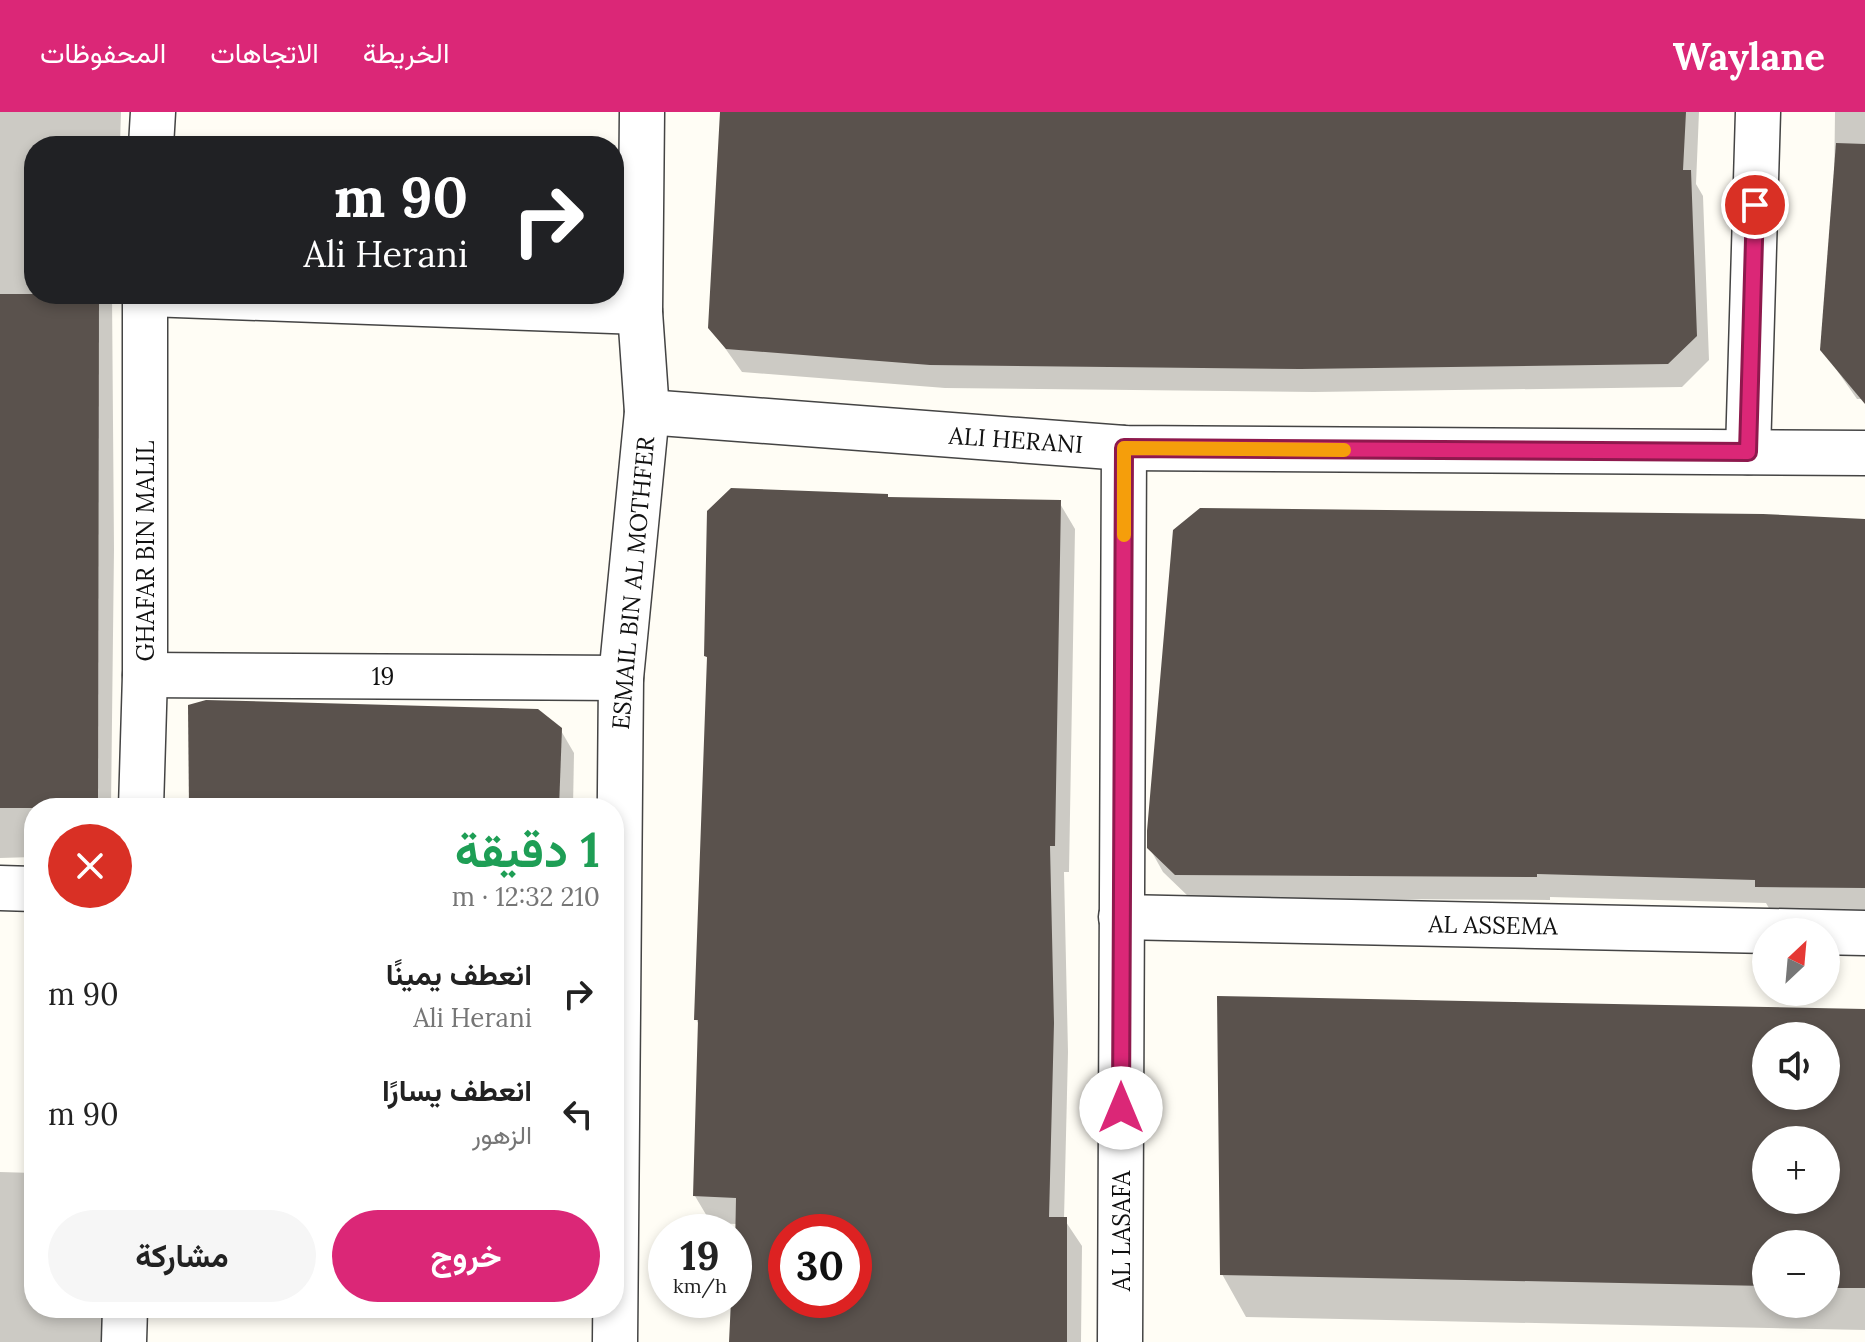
<!DOCTYPE html>
<html lang="ar">
<meta charset="utf-8">
<style>
:root{--surface:#fff;--page:#f6f6f6;--text:#222;--muted:#767676;--accent:#db2777}
body{margin:0;font-family:Lora,Vazirmatn,serif;background:var(--page);color:var(--text);direction:rtl;height:100vh;display:flex;flex-direction:column;font-size:30px;white-space:nowrap}
*{box-sizing:border-box;margin:0}
p{font-size:26px;color:var(--muted)}
.icon{flex:none;width:44px;height:44px;fill:none;stroke:currentColor;stroke-width:2;stroke-linecap:round;stroke-linejoin:round}
.map{position:relative;flex:1;overflow:hidden;direction:ltr}
.panel{position:absolute;left:24px;top:686px;width:600px;height:520px;display:flex;flex-direction:column;background:var(--surface);border-radius:32px;box-shadow:0 4px 12px #0003;direction:rtl}
.panel>*{flex:none}
.banner{position:absolute;left:24px;top:24px;width:600px;height:168px;border-radius:32px;box-shadow:0 4px 12px #0003;direction:rtl;background:#202124;color:#fff;overflow:hidden}
.needle{width:52px;rotate:26deg}
.fabs{position:absolute;left:1752px;top:806px;display:grid;gap:16px}
.fabs a{display:grid;place-items:center;width:88px;height:88px;border-radius:50%;background:var(--surface);box-shadow:0 4px 12px #0003;font-size:40px}
.speed{position:absolute;left:648px;top:1102px;display:flex;gap:16px;font-size:40px;font-weight:700;text-align:center}
.speed>*{display:grid;place-content:center;width:104px;height:104px;border-radius:50%;background:var(--surface);box-shadow:0 4px 12px #0003;line-height:1}
.speed small{font-size:20px;font-weight:400}
.speed .limit{border:12px solid #d22;background:#fff;color:#111}
.pin{position:absolute;display:grid;place-items:center;width:68px;height:68px;color:#fff;margin:-34px;border:4px solid #fff;border-radius:50%;box-shadow:0 2px 8px #0007}
.me{position:absolute;width:88px;margin:-44px;rotate:0deg;stroke-linejoin:round;filter:drop-shadow(0 0 6px #0008)}
.turn{display:flex;align-items:center;gap:28px;height:168px;padding:0 24px;font-size:36px}
.turn .icon{width:104px;height:104px;stroke-width:2.5}
.turn b{display:block;font-size:56px;line-height:68px}
.round{display:grid;place-items:center;flex:none;width:84px;height:84px;border-radius:42px;background:var(--page)}
.summary{display:flex;align-items:center;justify-content:space-between;height:136px;padding:0 24px}
h1{font-size:48px;font-weight:700;line-height:60px;color:#1e9e55}
.primary-button{display:flex;gap:16px;margin-top:auto;padding:16px 24px}
.primary-button a{flex:1;height:92px;border-radius:48px;background:var(--accent);color:#fff;font-size:32px;font-weight:700;line-height:92px;text-align:center}
.primary-button a+a{background:var(--page);color:var(--text)}
ul{padding:0;list-style:none}
li{display:flex;align-items:center;gap:24px;height:120px;padding:0 24px}
li div{flex:1}
li b{display:block;font-size:30px}
li em{font-style:normal}
header{display:flex;align-items:center;gap:48px;box-sizing:border-box;height:112px;padding:0 40px;background:var(--accent);color:#fff}
header strong{font-size:38px}
nav{display:flex;gap:44px;margin-inline-start:auto;font-size:28px}
.map>svg:first-child{display:block}
.shadow{fill:#0003;fill-rule:evenodd}
.building{fill:#5a524d;fill-rule:evenodd}
.lines{fill:none;stroke-linecap:round;stroke-linejoin:round}
.street-casing{stroke:#444;stroke-width:47}
.street{stroke:#fff;stroke-width:44}
.route-casing{stroke:#8e194d;stroke-width:20}
.route{stroke:#db2777;stroke-width:14}
.slow{stroke:#f59e0b;stroke-width:14}
.labels{text-anchor:middle;dominant-baseline:central;stroke-width:8;stroke-linejoin:round;paint-order:stroke}
.street-label{font-size:24px;fill:#111;stroke:#fff}
</style>
<header>
<strong>Waylane</strong>
<nav><a>الخريطة</a><a>الاتجاهات</a><a>المحفوظات</a></nav>
</header>
<div class="map">
<svg width="1865" height="1230" viewBox="0 0 1865 1230">
<rect width="100%" height="100%" fill="#fffdf5"/>
<!-- shadow -->
<g class="shadow">
<path d="M 0,0 L 121,0 L 120,34 L 34,34 L 34,182 L 112,182 L 114,437 L 111,696 L 34,696 L 34,745 L 0,746 Z"/>
<path d="M 722,0 L 1699,0 L 1696,72 L 1703,84 L 1709,248 L 1682,275 L 1314,280 L 945,276 L 742,260 L 710,215 Z"/>
<path d="M 1835,0 L 1865,0 L 1865,287 L 1857,287 L 1822,237 L 1834,82 Z"/>
<path d="M 889,387 L 1059,390 L 1075,417 L 1069,760 L 1064,760 L 1068,940 L 1064,1107 L 1082,1134 L 1081,1230 L 731,1230 L 737,1112 L 711,1111 L 695,1084 L 700,915 L 696,907 L 709,549 L 706,544 ZM 786,1120 L 854,1120 L 854,1188 L 786,1188 Z"/>
<path d="M 1865,409 L 1865,802 L 1860,799 L 1770,798 L 1766,791 L 1550,785 L 1550,788 L 1190,786 L 1163,760 L 1149,735 Z"/>
<path d="M 206,590 L 537,599 L 560,617 L 574,641 L 573,696 L 191,696 Z"/>
<path d="M 1219,886 L 1865,899 L 1865,1218 L 1246,1205 L 1222,1162 ZM 1766,924 L 1826,924 L 1826,984 L 1766,984 ZM 1766,1028 L 1826,1028 L 1826,1088 L 1766,1088 ZM 1766,1132 L 1826,1132 L 1826,1192 L 1766,1192 Z"/>
<path d="M 0,1060 L 34,1061 L 34,1196 L 109,1196 L 107,1230 L 0,1230 Z"/>
</g>
<!-- building -->
<g class="building">
<path d="M 720,0 L 1686,0 L 1683,58 L 1691,58 L 1697,224 L 1668,252 L 1300,257 L 930,253 L 726,237 L 708,216 Z"/>
<path d="M 1836,31 L 1865,32 L 1865,292 L 1820,238 Z"/>
<path d="M 0,182 L 99,182 L 98,696 L 0,696 Z"/>
<path d="M 731,376 L 888,382 L 888,385 L 1061,388 L 1055,734 L 1050,734 L 1054,911 L 1049,1105 L 1067,1105 L 1067,1230 L 729,1230 L 731,1188 L 734,1188 L 736,1086 L 693,1084 L 698,908 L 694,908 L 707,545 L 704,544 L 707,399 ZM 786,1120 L 854,1120 L 854,1188 L 786,1188 Z"/>
<path d="M 1200,396 L 1763,402 L 1865,407 L 1865,776 L 1755,775 L 1755,768 L 1537,762 L 1537,765 L 1175,763 L 1147,736 L 1147,719 L 1173,418 Z"/>
<path d="M 206,588 L 538,597 L 562,616 L 559,696 L 189,696 L 188,593 Z"/>
<path d="M 1217,884 L 1865,897 L 1865,1176 L 1826,1176 L 1826,1132 L 1766,1132 L 1766,1174 L 1220,1163 ZM 1766,924 L 1826,924 L 1826,984 L 1766,984 ZM 1766,1028 L 1826,1028 L 1826,1088 L 1766,1088 Z"/>
</g>
<g class="lines">
<defs>
<g id="street">
<path d="M 151,34 L 153,0"/>
<path d="M 149,182 L 640,200"/>
<path d="M 647,300 L 1124,336 L 1865,341"/>
<path d="M 1748,340 L 1758,0"/>
<path d="M 145,563 L 621,566"/>
<path d="M 141,696 L 145,563 L 145,182"/>
<path d="M 0,776 L 34,777"/>
<path d="M 1121,805 L 1865,821"/>
<path d="M 124,1230 L 125,1196"/>
<path d="M 615,1230 L 621,566 L 647,300 L 640,200 L 642,0"/>
<path d="M 1120,1230 L 1124,336"/>
</g>
</defs>
<!-- street casing -->
<use href="#street" class="street-casing"/>
<!-- street -->
<use href="#street" class="street"/>
</g>
<g class="lines">
<defs>
<path id="route" d="M 1121,996 L 1124,336 L 1748,340 L 1755,93"/>
</defs>
<!-- route casing -->
<use href="#route" class="route-casing"/>
<!-- route -->
<use href="#route" class="route"/>
<!-- slow -->
<path class="slow" d="M 1124,423 L 1124,336 L 1344,338"/>
</g>
<g class="labels">
<!-- street labels -->
<g class="street-label">
<text transform="translate(1016 328) rotate(4)">ALI HERANI</text>
<text transform="translate(145 439) rotate(-90)">GHAFAR BIN MALIL</text>
<text transform="translate(633 471) rotate(-85)">ESMAIL BIN AL MOTHFER</text>
<text x="383" y="564">19</text>
<text transform="translate(1493 813) rotate(1)">AL ASSEMA</text>
<text transform="translate(1121 1119) rotate(-90)">AL LASAFA</text>
</g>
</g>
</svg>
<div class="fabs">
<a><svg class="needle" viewBox="-14 -14 28 28"><path d="M0-13l5 13h-10z" fill="#e53935"/><path d="M0 13l5-13h-10z" fill="#767676"/></svg></a>
<a><svg class="icon" aria-label="sound" viewBox="0 0 24 24"><path d="M4 9h4l5-4v14l-5-4H4zM17 9q2 3 0 6"/></svg></a>
<a>+</a>
<a>−</a>
</div>
<div class="speed"><div>19<small>km/h</small></div><div class="limit">30</div></div>
<div class="pin" style="left:1755px;top:93px;background:#d93025"><svg class="icon" aria-label="arrive" viewBox="0 0 24 24"><path d="M6 21V4h12l-3 4 3 4H6"/></svg></div>
<svg class="me" style="left:1121px;top:996px" viewBox="-20 -20 40 40"><circle r="19" fill="#fff"/><path d="M0-13L10 11 0 6-10 11z" fill="#db2777"/></svg>
<div class="banner">
<div class="turn"><svg class="icon" aria-label="right" viewBox="0 0 24 24"><path d="M7 20v-9h11M14 6l5 5-5 5"/></svg><div><b>90 m</b>Ali Herani</div></div>
</div>
<section class="panel">
<div class="summary"><div><h1>1 دقيقة</h1><p>210 m · 12:32</p></div><a class="round" style="background:#d93025;color:#fff"><svg class="icon" aria-label="close" viewBox="0 0 24 24"><path d="M6 6l12 12M18 6L6 18"/></svg></a></div>
<ul>
<li><svg class="icon" aria-label="right" viewBox="0 0 24 24"><path d="M7 20v-9h11M14 6l5 5-5 5"/></svg><div><b>انعطف يمينًا</b><p>Ali Herani</p></div><em>90 m</em></li>
<li><svg class="icon" aria-label="left" viewBox="0 0 24 24"><path d="M17 20v-9H6M10 6l-5 5 5 5"/></svg><div><b>انعطف يسارًا</b><p>الزهور</p></div><em>90 m</em></li>
</ul>
<div class="primary-button"><a>خروج</a><a>مشاركة</a></div>
</section>
</div>
